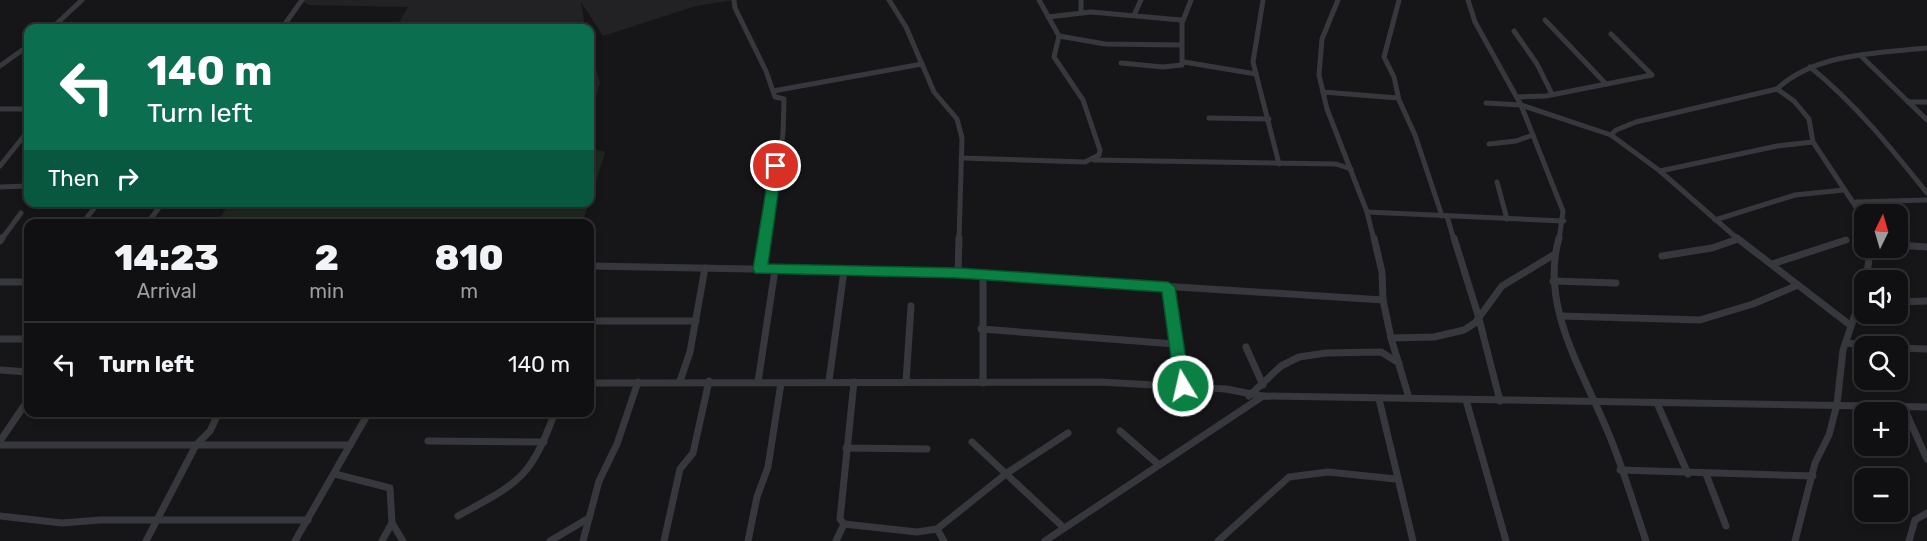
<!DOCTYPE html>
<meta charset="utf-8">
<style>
:root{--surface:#101012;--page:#1e1e20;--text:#f1f3f6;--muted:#9c9d9f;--line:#303032}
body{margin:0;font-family:Rubik,sans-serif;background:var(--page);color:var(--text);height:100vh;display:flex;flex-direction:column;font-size:22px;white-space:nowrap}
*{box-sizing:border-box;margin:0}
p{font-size:20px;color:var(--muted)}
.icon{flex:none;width:33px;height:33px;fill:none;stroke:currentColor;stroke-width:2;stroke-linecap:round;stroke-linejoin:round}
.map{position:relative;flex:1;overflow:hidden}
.panel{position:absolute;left:24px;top:219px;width:570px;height:198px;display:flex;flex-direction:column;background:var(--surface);border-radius:12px;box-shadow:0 3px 9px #0003,0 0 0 2px var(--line)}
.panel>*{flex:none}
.banner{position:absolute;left:24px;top:24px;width:570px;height:183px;border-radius:12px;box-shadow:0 3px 9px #0003,0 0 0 2px var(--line);background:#0b6e4f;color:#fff;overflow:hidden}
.needle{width:39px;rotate:5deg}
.controls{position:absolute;left:1854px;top:204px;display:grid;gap:12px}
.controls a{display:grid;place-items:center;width:54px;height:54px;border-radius:12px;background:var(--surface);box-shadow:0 3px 9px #0003,0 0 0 2px var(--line);font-size:30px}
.pin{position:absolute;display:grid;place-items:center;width:51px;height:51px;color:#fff;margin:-26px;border:3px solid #fff;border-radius:50%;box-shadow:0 2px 6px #0007}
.me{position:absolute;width:66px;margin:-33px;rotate:351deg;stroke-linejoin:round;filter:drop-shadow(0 0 4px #0008)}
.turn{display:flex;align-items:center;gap:21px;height:126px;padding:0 24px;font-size:27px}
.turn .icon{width:78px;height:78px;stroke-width:2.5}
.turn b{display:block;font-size:42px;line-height:51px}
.then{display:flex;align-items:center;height:57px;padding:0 24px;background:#0003;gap:12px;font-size:22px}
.eta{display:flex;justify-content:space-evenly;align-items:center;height:102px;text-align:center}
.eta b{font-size:36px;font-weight:800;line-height:42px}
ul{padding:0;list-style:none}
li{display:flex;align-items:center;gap:18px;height:84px;padding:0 24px;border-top:2px solid var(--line)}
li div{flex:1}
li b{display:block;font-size:22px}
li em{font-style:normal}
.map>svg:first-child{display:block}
.built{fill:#222225}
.green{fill:#1e261f}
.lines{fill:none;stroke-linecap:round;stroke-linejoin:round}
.minor-far1{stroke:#37383d;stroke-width:5}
.minor{stroke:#37383d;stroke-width:7}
.route{fill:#0b8043;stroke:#07532c;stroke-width:1.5}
</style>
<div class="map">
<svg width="1927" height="541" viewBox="0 0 1927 541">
<rect width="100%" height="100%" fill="#161618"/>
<!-- built -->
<g class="built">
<path d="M 300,0 L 735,0 L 696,6 L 603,36 L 581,2 L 585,28 L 395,28 L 408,7 L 309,5 Z"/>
<path d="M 590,47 L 600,83 L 590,116 Z"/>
</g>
<!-- green -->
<g class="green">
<path d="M 590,148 L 605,152 L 590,202 Z"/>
<path d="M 230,203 L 230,202 L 589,203 L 582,223 L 216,223 Z"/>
</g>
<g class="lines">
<!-- minor-far1 -->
<g class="minor-far1">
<path d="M 734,0 L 735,8 L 766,71 L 775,97 L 784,99 L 783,134 L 765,240"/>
<path d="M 889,0 L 906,27 L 934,92 L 957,119 L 962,138 L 959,240"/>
<path d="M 1039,0 L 1059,36 L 1105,44 L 1180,45"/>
<path d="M 1081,0 L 1081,12"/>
<path d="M 1263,0 L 1253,62 L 1279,164"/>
<path d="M 1338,0 L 1322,39 L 1319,75 L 1327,109 L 1367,212 L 1374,240"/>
<path d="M 1399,0 L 1384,57 L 1394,77 L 1399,100 L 1415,135 L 1442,216"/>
<path d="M 1468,0 L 1475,22 L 1521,105 L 1563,211 L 1559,240"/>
<path d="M 1134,15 L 1141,0"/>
<path d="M 1048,17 L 1091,12 L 1181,20"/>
<path d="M 1545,20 L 1606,84"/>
<path d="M 52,28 L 82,0"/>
<path d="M 282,28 L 302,0"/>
<path d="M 1514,31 L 1537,64 L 1552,94"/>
<path d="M 1861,56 L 1927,120"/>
<path d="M 1184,62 L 1256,74"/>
<path d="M 1121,63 L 1163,67 L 1182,65 L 1182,23 L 1191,0"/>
<path d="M 0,66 L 28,46"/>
<path d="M 1810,67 C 1855,103 1891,148 1927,193"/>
<path d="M 1777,89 L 1794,101 L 1809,119 L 1813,142 L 1864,219"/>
<path d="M 773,91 L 922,64"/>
<path d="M 1323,92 L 1398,98"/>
<path d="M 1517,97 L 1546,96 L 1652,75 L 1611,34"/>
<path d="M 1908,102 L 1927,102"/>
<path d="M 1486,103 L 1521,105 L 1611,135 L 1660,171 L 1739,240"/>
<path d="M 0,109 L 28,109"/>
<path d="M 1209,118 L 1269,119"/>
<path d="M 1611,135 L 1616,130 L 1636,122 L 1777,89 C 1815,53 1878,53 1927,48"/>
<path d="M 1489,144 L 1516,141 L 1533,135"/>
<path d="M 961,158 L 1085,162 L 1099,155 L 1100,150 L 1083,100 L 1054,57 L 1059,36"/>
<path d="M 1094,160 L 1336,164 L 1351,169"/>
<path d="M 0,166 L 28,131"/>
<path d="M 1660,171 L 1777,146 L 1813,142"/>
<path d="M 1497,182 L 1507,219"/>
<path d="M 0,187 L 28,186"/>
<path d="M 1856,202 L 1927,200"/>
<path d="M 1367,212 L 1564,221"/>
<path d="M 1447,216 L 1454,240"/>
<path d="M 1715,220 L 1795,195 L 1844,190"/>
<path d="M 82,224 L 99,202"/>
<path d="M 147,224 L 163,202"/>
<path d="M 1,240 L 21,213"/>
</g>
<!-- minor -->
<g class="minor">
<path d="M 1374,238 L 1382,272 L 1383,300 L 1391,338 L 1409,398"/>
<path d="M 1454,238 L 1478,315 L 1500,401"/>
<path d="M 1559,238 C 1539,308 1585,374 1610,437 C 1624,471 1634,506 1646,541"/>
<path d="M 1737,238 L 1850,325"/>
<path d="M 0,241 L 2,238"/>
<path d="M 1898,245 L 1927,247"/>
<path d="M 1662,256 L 1712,248 L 1738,239"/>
<path d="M 1772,264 L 1846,240"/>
<path d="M 590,266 L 958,273 L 1383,300"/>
<path d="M 760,269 L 765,238"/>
<path d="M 958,273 L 959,238"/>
<path d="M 983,274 L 983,383"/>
<path d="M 1866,280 L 1869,259 L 1874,248"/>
<path d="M 1553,281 L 1616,283"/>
<path d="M 0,282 L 28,282"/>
<path d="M 1168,287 L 1183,386"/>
<path d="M 1898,302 L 1927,301"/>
<path d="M 1561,316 L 1700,320 L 1753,304 L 1798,285"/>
<path d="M 590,321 L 696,321"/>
<path d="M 981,329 L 1175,344"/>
<path d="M 1391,338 L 1434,337 L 1464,330 L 1475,323 L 1502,286 L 1555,254"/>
<path d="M 0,339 L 28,339"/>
<path d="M 1846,343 L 1876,346"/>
<path d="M 1246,347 L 1263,385"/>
<path d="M 1898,348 L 1927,349"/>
<path d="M 0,370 L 28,372"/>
<path d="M 680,381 L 690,352 L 705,268"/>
<path d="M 829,381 L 844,271"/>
<path d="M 758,382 L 775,270"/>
<path d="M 906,382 L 911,306"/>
<path d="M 590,383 L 1100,382 L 1226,389 L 1262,396"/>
<path d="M 1249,396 L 1281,366 L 1299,357 L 1326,353 L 1381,352 L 1399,363"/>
<path d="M 1379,399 L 1413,541"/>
<path d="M 1466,400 L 1506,541"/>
<path d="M 1657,403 L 1688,474"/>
<path d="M 1903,406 L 1927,459"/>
<path d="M 1120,431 L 1159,465"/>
<path d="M 0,441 L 28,400"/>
<path d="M 428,441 L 544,442"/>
<path d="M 972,442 L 1063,527"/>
<path d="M 0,445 L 350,445"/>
<path d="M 846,448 L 927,449"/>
<path d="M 1620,470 L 1813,476"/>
<path d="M 335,474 L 390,488 L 392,523 L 382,541"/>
<path d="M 1706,474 L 1726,526"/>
<path d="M 0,516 L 62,523 L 100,520 L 308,520"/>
<path d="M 458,516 C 519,482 530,480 555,412"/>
<path d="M 392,523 L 403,541"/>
<path d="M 844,524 L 917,532 L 937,529 L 944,541"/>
<path d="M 937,529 L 1007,473 L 1068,433"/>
<path d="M 146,541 L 196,445 L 210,431 L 219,412"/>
<path d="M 295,541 L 369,412"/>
<path d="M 550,541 L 589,518"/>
<path d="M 583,541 L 599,481 L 617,444 L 638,382"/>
<path d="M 664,541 L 680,469 L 693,453 L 709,381"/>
<path d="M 748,541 L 757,497 L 768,467 L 781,383"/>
<path d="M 836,541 L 844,524 L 840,519 L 854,382"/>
<path d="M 1045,541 L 1263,396 L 1927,407"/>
<path d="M 1218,541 L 1289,477 L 1328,472 L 1396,479"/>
<path d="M 1795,541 L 1815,463 L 1829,435 L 1837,404 L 1843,350 L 1864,288"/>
<path d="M 1909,541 L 1915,520 L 1927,513"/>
</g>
</g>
<!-- route -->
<path class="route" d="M 776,162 L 782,166 L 768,264 L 958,268 L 1168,282 L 1175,287 L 1190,386 L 1188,390 L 1183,392 L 1175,386 L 1162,292 L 958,278 L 755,273 L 753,269 L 770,166 Z"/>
</svg>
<div class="controls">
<a><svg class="needle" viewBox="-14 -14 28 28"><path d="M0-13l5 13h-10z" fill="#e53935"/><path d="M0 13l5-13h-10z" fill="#9c9d9f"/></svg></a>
<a><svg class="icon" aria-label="sound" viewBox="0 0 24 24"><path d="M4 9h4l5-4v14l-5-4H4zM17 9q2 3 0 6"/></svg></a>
<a><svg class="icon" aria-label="search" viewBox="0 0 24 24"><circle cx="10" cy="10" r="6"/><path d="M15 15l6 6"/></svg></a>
<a>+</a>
<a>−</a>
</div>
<div class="pin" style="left:776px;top:166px;background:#d93025"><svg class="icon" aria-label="arrive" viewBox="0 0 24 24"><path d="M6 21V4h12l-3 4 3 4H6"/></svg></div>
<svg class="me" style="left:1183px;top:386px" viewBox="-20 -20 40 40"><circle r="17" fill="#0b8043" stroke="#fff" stroke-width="3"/><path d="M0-11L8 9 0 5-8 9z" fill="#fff"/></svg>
<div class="banner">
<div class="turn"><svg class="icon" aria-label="left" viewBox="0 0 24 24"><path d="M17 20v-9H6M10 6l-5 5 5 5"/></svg><div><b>140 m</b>Turn left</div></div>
<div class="then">Then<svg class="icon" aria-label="right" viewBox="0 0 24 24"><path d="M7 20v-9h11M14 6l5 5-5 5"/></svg></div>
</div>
<section class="panel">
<div class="eta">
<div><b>14:23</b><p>Arrival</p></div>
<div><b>2</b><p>min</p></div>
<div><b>810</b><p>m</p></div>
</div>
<ul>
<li><svg class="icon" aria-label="left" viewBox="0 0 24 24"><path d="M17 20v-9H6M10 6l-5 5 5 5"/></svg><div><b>Turn left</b></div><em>140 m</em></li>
</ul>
</section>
</div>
